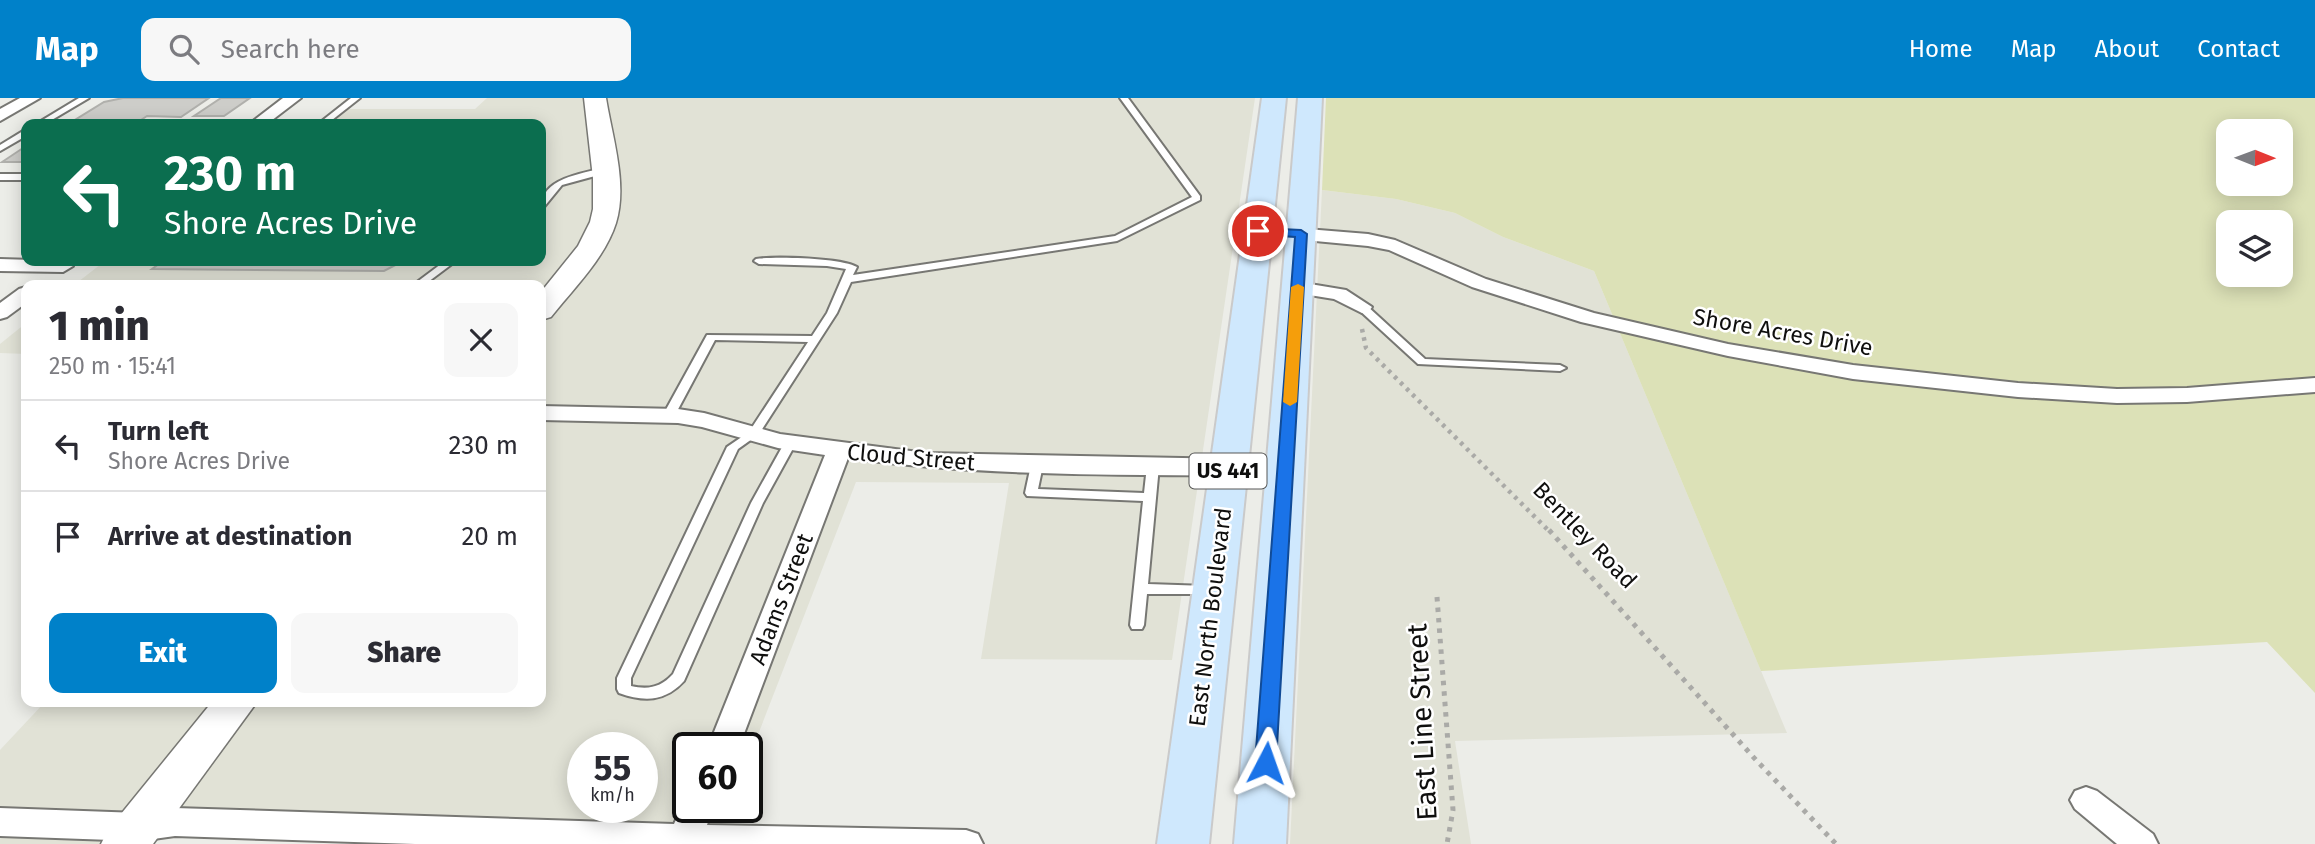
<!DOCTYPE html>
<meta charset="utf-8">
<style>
:root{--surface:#fff;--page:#f7f7f7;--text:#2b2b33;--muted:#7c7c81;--line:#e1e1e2;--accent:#0081c9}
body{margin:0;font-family:"Fira Sans",sans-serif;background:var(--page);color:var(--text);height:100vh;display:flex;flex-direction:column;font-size:26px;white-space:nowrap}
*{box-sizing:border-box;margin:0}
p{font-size:23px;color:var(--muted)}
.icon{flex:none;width:38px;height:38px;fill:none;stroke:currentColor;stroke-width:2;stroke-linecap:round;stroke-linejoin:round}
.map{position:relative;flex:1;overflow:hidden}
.drawer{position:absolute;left:21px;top:182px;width:525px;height:427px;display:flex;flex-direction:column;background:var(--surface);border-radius:14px;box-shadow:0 4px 18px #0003}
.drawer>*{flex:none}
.banner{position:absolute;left:21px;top:21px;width:525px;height:147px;border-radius:14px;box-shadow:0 4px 18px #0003;background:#0b6e4f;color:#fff;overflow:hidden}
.needle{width:46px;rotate:91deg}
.buttons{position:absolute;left:2216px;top:21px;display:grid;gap:14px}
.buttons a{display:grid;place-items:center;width:77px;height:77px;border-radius:14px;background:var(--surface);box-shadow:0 4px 18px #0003;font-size:35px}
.speed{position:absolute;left:567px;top:634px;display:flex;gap:14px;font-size:35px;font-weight:700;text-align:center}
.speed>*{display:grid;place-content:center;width:91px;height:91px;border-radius:50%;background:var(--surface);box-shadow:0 4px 18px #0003;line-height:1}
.speed small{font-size:18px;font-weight:400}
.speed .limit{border:4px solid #111;border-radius:10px;background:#fff;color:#111}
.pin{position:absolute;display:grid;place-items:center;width:60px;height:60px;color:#fff;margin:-30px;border:4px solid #fff;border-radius:50%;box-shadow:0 2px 7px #0007}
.me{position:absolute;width:77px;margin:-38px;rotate:4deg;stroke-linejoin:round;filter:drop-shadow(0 0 5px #0008)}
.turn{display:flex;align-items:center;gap:24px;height:147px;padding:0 28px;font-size:32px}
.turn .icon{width:91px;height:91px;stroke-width:2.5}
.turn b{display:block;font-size:49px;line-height:60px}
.round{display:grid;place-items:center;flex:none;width:74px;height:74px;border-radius:14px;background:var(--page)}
.summary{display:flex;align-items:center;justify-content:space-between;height:119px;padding:0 28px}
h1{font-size:42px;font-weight:800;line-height:52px}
.primary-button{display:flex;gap:14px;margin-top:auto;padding:14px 28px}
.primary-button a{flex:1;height:80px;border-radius:14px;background:var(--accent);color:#fff;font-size:28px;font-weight:800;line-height:80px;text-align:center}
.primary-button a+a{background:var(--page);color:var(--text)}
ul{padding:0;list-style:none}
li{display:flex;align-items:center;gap:21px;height:91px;padding:0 28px;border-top:2px solid var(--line)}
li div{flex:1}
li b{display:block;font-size:26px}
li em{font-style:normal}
header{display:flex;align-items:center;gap:42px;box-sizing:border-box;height:98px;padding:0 35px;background:var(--accent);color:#fff}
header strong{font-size:33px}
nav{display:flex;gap:38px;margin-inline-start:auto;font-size:24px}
.search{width:490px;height:63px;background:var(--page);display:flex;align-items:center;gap:18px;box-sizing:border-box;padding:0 24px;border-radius:14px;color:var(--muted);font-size:26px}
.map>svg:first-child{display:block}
.built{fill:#e1e2d6;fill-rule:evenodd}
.green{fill:#dce1b7;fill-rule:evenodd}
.building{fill:#cdcdc9;stroke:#b0b0ac;stroke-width:2}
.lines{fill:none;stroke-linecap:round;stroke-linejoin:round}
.service-casing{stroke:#777773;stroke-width:4}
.minor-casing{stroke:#777773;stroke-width:4}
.secondary-casing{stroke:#777773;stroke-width:3}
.primary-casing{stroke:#cacaca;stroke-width:4}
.path-far1{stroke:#aaaaa7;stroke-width:4.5;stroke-dasharray:3.5 5;stroke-linecap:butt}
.path{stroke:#aaaaa7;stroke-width:5;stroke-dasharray:4.5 6;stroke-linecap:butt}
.service{fill:#fff;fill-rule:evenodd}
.minor{fill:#fff;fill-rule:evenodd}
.secondary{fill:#fff;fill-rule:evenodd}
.primary{fill:#cfe8fd;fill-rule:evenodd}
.route{fill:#1a73e8;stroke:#114b97;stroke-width:2}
.slow{fill:#f59e0b}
.labels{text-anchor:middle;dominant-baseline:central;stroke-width:5;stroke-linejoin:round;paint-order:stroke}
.shield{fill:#fff;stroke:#575756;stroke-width:2}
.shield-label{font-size:21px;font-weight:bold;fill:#0f0f0e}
.street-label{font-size:23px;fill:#0f0f0e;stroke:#fff}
.near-street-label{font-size:28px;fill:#0f0f0e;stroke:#fff}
</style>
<header>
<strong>Map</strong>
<div class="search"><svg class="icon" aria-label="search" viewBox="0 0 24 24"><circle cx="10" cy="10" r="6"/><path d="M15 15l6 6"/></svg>Search here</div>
<nav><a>Home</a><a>Map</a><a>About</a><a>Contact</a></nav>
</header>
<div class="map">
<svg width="2315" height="746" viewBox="0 0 2315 746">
<rect width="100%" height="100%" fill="#ecede8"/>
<!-- built -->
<g class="built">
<path d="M 487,0 L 585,0 L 596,100 L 591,124 L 578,150 L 541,197 L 541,187 L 74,187 L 105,163 L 541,163 L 541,26 L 328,26 L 348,11 L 475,11 Z"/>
<path d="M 604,0 L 1255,0 L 1172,562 L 981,561 L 1009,385 L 856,384 L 747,665 L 747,649 L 688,649 L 688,709 L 730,709 L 724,725 L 426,734 L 160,727 L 254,604 L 541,604 L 541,228 L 600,150 ZM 583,649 L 642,649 L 642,709 L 583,709 Z"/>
<path d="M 1322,92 L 1396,101 L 1455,115 L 1503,139 L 1594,173 L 1787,635 L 1455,643 L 1471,746 L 1290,746 Z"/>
<path d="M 26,225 L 26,256 L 0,255 L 0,246 Z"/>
<path d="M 45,604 L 219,604 L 106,746 L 0,746 L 0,652 Z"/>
</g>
<!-- green -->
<path class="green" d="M 1326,0 L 2315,0 L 2315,595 L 2267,544 L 1761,573 L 1594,173 L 1503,139 L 1455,115 L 1396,101 L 1322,92 ZM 2228,33 L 2280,33 L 2280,86 L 2228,86 ZM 2228,124 L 2280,124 L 2280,177 L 2228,177 Z"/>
<!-- building -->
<g class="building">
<path d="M 123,0 L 209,0 L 181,19 L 147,18 L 135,26 L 62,26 L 73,23 L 104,4 Z"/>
<path d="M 221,0 L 250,0 L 224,18 L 194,18 Z"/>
<path d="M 26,48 L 26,64 L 2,64 Z"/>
<path d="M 163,163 L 403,163 L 384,173 L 152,171 Z"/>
</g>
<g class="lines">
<defs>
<g id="service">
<path d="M 79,0 L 89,0 L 45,26 L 36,26 Z"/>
<path d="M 351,0 L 360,0 L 327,26 L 318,26 Z"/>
<path d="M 1120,0 L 1128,0 L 1200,98 L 1200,102 L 1117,143 L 851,184 L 837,215 L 759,336 L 738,351 L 631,580 L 631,588 C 649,592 661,589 673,576 L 751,405 L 786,342 L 794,342 L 796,345 L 763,405 L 684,583 C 665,604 644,604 619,595 L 617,591 L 617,580 L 727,349 L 749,334 L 808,244 L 715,242 L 675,317 L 669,320 L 663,317 L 707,237 L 812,238 L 827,215 L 846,171 L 827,168 L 759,166 L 754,163 L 756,161 C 775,158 842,160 857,169 L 853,177 L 1115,138 L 1192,99 Z"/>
<path d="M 23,33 L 26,33 L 26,38 L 0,53 L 0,47 Z"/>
<path d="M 603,70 L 607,73 L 606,75 L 562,87 L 544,109 L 541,110 C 541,80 581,76 603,70 Z"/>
<rect x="0" y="76" width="26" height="6"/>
<path d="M 445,163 L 456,163 L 424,187 L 413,187 Z"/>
<path d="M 1362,206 L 1366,207 L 1425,261 L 1560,267 L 1566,270 L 1560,273 L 1418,266 L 1358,211 L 1358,207 Z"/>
<path d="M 1037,363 L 1043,367 L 1038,391 L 1144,395 L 1147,368 L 1153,364 L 1157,365 L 1159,368 L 1148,486 L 1207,488 L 1212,490 L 1214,493 L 1212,496 L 1147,496 L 1144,527 L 1142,531 L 1132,531 L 1130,527 L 1143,403 L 1027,398 L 1025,395 L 1031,367 Z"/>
</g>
<g id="minor">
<path d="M 20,0 L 40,0 L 0,23 L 0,11 Z"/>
<path d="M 283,0 L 301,0 L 267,26 L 249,26 Z"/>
<path d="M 1258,127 L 1368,136 L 1395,142 L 1486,181 L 1594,215 L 1728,246 L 1853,267 L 2018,285 L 2117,291 L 2187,290 L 2315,280 L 2315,294 L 2187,304 L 2117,305 L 2018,299 L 1853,281 L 1728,258 L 1581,224 L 1472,189 L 1389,152 L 1368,148 L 1251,137 L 1249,133 Z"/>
<path d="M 0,161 L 66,163 L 73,168 L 63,174 L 0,173 Z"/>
<path d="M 1298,184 L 1346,192 L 1372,209 L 1369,213 L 1362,215 L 1334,201 L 1291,194 L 1288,190 L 1291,186 Z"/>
<path d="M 26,189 L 26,205 L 7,219 L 0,221 L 0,205 L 19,191 Z"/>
<path d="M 541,308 L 678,311 L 704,315 L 780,336 L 926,355 L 1286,362 L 1295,365 L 1298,370 L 1295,375 L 1286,378 C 1140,376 993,380 848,360 L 739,649 L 708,649 L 825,357 L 778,350 L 702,329 L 678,325 L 541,322 Z"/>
<path d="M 2086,689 L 2097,693 L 2153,736 L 2158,746 L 2117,746 L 2075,711 L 2070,702 L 2075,693 Z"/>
<path d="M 686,699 L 688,699 L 688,709 L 713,709 L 707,727 L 966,732 L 978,736 L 983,746 L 415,746 L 175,738 L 139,743 L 0,738 L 0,710 L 139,715 L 175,710 L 674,726 Z"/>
</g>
<g id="secondary">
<path d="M 584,0 L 606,0 C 612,38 628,86 616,125 C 605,160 574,190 551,219 L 541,222 L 541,194 L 578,148 L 590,124 L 593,111 L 593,80 Z"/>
<path d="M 212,604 L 257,604 L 153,746 L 101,746 L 108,732 Z"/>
</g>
<g id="primary">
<path d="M 1262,0 L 1286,0 L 1209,746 L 1157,746 Z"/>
<path d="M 1298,0 L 1322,0 L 1286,746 L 1234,746 Z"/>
</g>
</defs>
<!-- service casing -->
<use href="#service" class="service-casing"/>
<!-- minor casing -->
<use href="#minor" class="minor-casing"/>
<!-- secondary casing -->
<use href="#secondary" class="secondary-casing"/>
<!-- primary casing -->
<use href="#primary" class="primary-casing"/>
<!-- path-far1 -->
<path class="path-far1" d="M 1362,231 L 1366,250 L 1550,434"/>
<!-- path -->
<g class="path">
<path d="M 1549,432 L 1756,662 L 1836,746"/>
<path d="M 1437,499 L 1453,712 L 1447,746"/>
</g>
<!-- service -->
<use href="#service" class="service"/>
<!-- minor -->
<use href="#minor" class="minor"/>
<!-- secondary -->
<use href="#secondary" class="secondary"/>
<!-- primary -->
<use href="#primary" class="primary"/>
</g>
<!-- route -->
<path class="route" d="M 1258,130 L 1301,132 L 1307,136 L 1276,665 L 1273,671 L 1266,674 L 1258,671 L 1255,665 L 1295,139 L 1254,136 L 1252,133 Z"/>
<!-- slow -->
<path class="slow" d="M 1298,186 L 1304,189 L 1297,304 L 1290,308 L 1283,304 L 1291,189 Z"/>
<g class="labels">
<!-- shield labels -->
<rect class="shield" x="1189.5" y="355.5" width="77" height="35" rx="5"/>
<g class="shield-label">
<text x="1228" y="373">US 441</text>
</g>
<!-- street labels -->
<g class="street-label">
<text transform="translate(1783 234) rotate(10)">Shore Acres Drive</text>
<text transform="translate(911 359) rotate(5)">Cloud Street</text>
<text transform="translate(1585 437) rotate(46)">Bentley Road</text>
<text transform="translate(781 501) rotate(-69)">Adams Street</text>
<text transform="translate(1210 519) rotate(-83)">East North Boulevard</text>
</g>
<!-- near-street labels -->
<g class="near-street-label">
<text transform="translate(1422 624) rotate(-93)">East Line Street</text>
</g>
</g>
</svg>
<div class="buttons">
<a><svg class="needle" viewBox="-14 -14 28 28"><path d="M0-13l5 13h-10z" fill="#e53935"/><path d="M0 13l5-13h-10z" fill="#7c7c81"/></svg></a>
<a><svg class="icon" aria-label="layers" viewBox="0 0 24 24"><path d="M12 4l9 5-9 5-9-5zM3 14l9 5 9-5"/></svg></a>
</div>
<div class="speed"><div>55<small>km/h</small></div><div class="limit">60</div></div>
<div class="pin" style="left:1258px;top:133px;background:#d93025"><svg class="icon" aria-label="arrive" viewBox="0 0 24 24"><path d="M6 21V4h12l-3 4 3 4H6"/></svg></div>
<svg class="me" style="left:1266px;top:665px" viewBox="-20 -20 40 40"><path d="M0-17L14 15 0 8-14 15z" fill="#1a73e8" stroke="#fff" stroke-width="4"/></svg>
<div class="banner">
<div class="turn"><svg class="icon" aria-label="left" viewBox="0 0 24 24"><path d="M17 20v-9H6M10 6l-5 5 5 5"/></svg><div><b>230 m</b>Shore Acres Drive</div></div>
</div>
<section class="drawer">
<div class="summary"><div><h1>1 min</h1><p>250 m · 15:41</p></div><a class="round"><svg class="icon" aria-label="close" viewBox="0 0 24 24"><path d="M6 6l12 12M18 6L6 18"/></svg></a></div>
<ul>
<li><svg class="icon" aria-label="left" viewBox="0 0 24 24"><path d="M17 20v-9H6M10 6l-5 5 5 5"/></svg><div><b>Turn left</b><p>Shore Acres Drive</p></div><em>230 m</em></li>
<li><svg class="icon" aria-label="arrive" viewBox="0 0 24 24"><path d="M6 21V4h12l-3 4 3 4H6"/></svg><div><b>Arrive at destination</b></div><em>20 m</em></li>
</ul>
<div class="primary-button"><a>Exit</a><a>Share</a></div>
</section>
</div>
